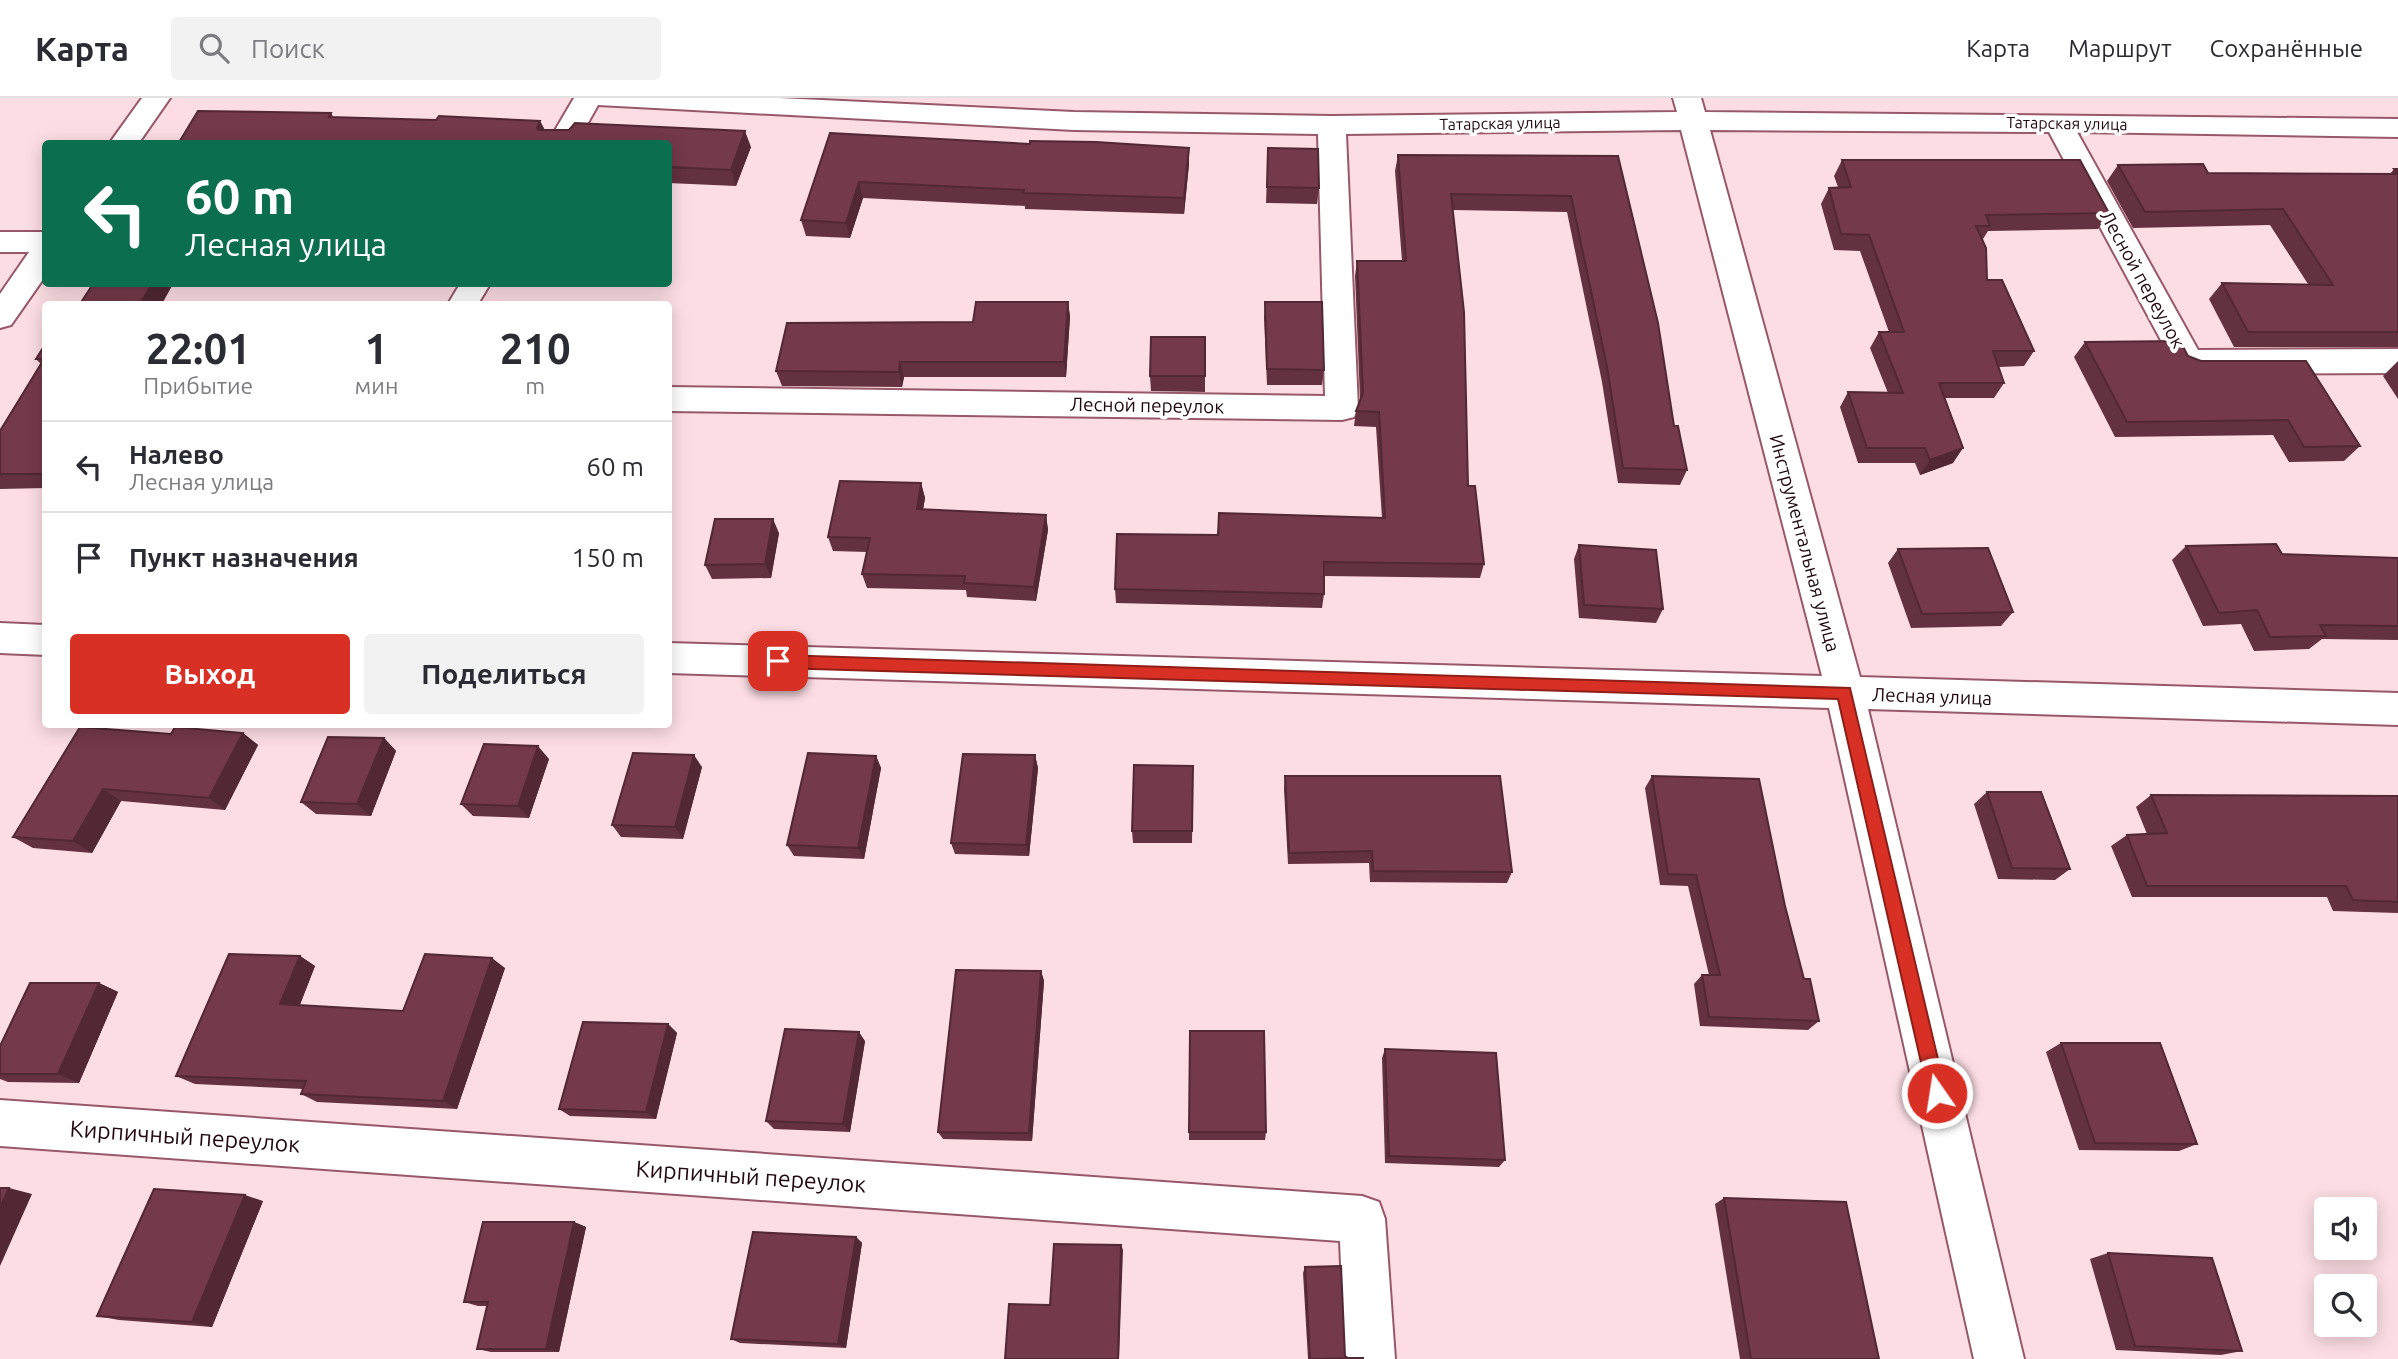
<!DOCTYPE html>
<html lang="ru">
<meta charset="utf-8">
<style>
:root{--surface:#fff;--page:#f2f2f3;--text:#2b2b33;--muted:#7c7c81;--line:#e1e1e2;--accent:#d93025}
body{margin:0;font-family:Ubuntu,sans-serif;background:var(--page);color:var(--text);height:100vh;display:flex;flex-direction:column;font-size:26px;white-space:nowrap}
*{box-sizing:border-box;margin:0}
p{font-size:23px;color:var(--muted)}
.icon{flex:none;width:38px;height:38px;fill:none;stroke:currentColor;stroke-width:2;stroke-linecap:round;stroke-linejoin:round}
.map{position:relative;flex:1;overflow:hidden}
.side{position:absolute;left:42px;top:203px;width:630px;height:427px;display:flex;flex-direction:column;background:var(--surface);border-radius:7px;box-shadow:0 4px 18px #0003}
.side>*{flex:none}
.guide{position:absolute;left:42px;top:42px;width:630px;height:147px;border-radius:7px;box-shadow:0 4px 18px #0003;background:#0b6e4f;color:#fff;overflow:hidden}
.fabs{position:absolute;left:2314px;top:1099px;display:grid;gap:14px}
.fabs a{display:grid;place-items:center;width:63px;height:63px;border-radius:7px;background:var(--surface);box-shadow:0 4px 18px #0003;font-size:35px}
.pin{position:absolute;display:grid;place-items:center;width:60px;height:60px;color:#fff;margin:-30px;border-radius:14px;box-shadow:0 4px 10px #0006}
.me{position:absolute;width:77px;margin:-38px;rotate:347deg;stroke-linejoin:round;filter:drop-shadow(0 0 5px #0008)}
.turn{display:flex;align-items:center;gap:24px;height:147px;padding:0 28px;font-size:32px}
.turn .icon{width:91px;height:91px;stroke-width:2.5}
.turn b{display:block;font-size:49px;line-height:60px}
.eta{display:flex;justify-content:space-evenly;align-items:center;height:119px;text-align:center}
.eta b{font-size:42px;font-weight:700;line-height:49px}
.button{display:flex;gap:14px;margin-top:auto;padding:14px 28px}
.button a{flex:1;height:80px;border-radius:7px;background:var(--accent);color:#fff;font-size:28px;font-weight:700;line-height:80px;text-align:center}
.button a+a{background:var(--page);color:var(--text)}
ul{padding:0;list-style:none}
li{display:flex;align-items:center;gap:21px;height:91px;padding:0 28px;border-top:2px solid var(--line)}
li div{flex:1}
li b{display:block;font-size:26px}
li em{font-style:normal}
header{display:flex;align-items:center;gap:42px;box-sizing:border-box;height:98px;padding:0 35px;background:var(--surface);border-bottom:2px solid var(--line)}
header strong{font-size:33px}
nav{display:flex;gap:38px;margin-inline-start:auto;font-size:24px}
.search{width:490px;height:63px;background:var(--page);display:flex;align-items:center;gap:18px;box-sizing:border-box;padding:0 24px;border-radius:7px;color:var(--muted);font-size:26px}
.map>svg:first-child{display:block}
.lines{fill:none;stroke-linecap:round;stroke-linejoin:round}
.street-casing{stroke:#97586a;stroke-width:4}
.street{fill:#fff;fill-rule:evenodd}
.wall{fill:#643140}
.shaded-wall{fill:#512834}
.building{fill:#74394b;stroke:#512834;stroke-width:2}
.route{fill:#d93025;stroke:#8d1f18;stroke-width:2}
.labels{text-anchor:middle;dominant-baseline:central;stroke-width:7;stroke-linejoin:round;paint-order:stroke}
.far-street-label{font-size:16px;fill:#230a12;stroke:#fff}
.street-label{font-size:19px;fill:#230a12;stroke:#fff}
.near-street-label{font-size:23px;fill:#230a12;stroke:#fff}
</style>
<header>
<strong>Карта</strong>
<div class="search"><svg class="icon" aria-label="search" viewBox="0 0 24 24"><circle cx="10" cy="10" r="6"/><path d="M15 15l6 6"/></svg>Поиск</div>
<nav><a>Карта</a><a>Маршрут</a><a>Сохранённые</a></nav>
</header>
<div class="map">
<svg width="2398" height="1261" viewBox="0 0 2398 1261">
<rect width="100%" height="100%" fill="#fcdde4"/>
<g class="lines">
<defs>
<g id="street">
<path d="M 142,0 L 170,0 L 138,46 L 109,46 Z"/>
<path d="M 574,0 L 779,0 L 1074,14 L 1332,18 L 1677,14 L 1673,0 L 1701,0 L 1705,14 L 2398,21 L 2398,39 L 2077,34 L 2198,252 L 2398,251 L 2398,275 L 2188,276 L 2177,272 L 2049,34 L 1710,32 L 1860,579 L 2398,595 L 2398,627 L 1868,611 L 2024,1261 L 1974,1261 L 1829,610 L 668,575 L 668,545 L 1822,578 L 1681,32 L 1346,36 L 1358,310 L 1354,319 L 1342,322 L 668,313 L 668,289 L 1325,298 L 1318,36 L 1074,32 L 598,7 L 576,46 L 547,46 Z"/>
<path d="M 0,134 L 46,134 L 46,177 L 11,227 L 0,230 L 0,196 L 29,154 L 0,154 Z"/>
<path d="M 460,186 L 490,186 L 478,206 L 448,206 Z"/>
<path d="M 0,525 L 46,527 L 46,557 L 0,555 Z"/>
<path d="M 0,1002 L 1362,1098 L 1379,1104 L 1385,1121 L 1395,1261 L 1345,1261 L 1340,1143 L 0,1048 Z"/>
</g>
</defs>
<!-- street casing -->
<use href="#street" class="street-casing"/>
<!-- street -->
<use href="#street" class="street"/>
</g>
<!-- wall -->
<g class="wall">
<path d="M 331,15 L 334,20 L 436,22 L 540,23 L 545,32 L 751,49 L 736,88 L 668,85 L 668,46 L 178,46 Z"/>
<path d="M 830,35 L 1030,46 L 1189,50 L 1189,66 L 1184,116 L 1025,111 L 1025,108 L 863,100 L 850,140 L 806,138 L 801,122 Z"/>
<path d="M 1268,50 L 1319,90 L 1317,106 L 1266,105 Z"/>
<path d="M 1398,57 L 1618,58 L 1674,328 L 1687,372 L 1680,387 L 1618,385 L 1602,284 L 1567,114 L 1453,112 L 1468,388 L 1484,466 L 1480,480 L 1324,478 L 1324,496 L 1322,510 L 1116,505 L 1115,491 L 1218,437 L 1382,420 L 1376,329 L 1354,328 L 1356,313 L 1360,301 L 1355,178 L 1357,163 L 1402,163 L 1395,73 Z"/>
<path d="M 1842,62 L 2109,115 L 2098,131 L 1988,133 L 1983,141 L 1987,182 L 2034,253 L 2024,268 L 1999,269 L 2004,285 L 1994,300 L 1944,300 L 1953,365 L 1920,377 L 1915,365 L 1858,365 L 1840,309 L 1848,294 L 1888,295 L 1870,250 L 1879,234 L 1889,234 L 1860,153 L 1834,152 L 1821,106 L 1829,90 L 1838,89 L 1834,78 Z"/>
<path d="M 2118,67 L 2208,75 L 2390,76 L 2394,71 L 2398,71 L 2398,249 L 2234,249 L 2209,201 L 2222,185 L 2308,186 L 2270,127 L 2133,130 L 2107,83 Z"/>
<path d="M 1068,204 L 1070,219 L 1066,279 L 904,279 L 902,289 L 782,288 L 776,273 L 973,224 Z"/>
<path d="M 1265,204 L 1324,272 L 1322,287 L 1267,287 L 1264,219 Z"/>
<path d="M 1205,239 L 1205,294 L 1151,293 L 1150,278 Z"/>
<path d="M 2085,244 L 2188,258 L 2360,348 L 2344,363 L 2289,364 L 2273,337 L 2115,339 L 2074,259 Z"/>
<path d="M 46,245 L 46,390 L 0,391 L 0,333 L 41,266 L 36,261 Z"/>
<path d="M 2398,263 L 2398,301 L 2383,278 Z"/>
<path d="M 921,385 L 925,400 L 923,411 L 1046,417 L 1048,432 L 1036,503 L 967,499 L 966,492 L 867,490 L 862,476 L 867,454 L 833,453 L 828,439 Z"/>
<path d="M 779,435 L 771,480 L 712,481 L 705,467 Z"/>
<path d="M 1579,447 L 1663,511 L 1656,525 L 1579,520 L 1574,461 Z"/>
<path d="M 2186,448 L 2282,456 L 2398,460 L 2398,542 L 2322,541 L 2309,551 L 2254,553 L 2241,526 L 2203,528 L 2172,462 Z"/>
<path d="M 1898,451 L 2013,514 L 2001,528 L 1911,530 L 1888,465 Z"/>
<path d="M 243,635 L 258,647 L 225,712 L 121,703 L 92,755 L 33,750 L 13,739 L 171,636 Z"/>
<path d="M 384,640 L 396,653 L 371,718 L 316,716 L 301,704 Z"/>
<path d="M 1035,657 L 1038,670 L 1029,758 L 955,756 L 951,745 Z"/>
<path d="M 876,658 L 881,670 L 864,761 L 794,758 L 787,747 Z"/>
<path d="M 549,661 L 529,720 L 473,718 L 461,706 Z"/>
<path d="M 1193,668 L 1192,745 L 1133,745 L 1132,733 Z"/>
<path d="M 702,669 L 683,741 L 621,739 L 612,727 Z"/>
<path d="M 1285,678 L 1512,774 L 1507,785 L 1370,784 L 1369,765 L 1288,766 L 1284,691 Z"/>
<path d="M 1652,678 L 1785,808 L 1804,881 L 1819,923 L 1808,932 L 1700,928 L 1694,886 L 1702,877 L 1709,877 L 1688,788 L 1660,787 L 1645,690 Z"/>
<path d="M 1987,694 L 2070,771 L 2055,782 L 1998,781 L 1974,706 Z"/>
<path d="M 2151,697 L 2398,698 L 2398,815 L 2333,813 L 2327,799 L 2132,799 L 2111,748 L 2127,737 L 2147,736 L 2136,709 Z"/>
<path d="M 300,858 L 315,868 L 300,907 L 403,913 L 505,870 L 457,1011 L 317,1004 L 301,996 L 303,991 L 195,986 L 176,978 Z"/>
<path d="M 1041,873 L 1044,883 L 1032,1043 L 943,1041 L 938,1034 Z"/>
<path d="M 99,885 L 118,894 L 79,985 L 8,984 L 0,981 L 0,948 Z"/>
<path d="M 668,926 L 677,935 L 656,1021 L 570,1018 L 559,1011 Z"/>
<path d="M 1190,933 L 1266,1034 L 1265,1042 L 1189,1042 Z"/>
<path d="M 865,943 L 850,1034 L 774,1031 L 766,1023 Z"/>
<path d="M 2061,945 L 2197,1046 L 2179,1053 L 2079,1052 L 2046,954 Z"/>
<path d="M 1385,951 L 1505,1062 L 1499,1069 L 1385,1065 L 1382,960 Z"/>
<path d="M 1724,1100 L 1879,1261 L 1740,1261 L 1715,1106 Z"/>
<path d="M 263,1103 L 212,1229 L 119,1222 L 97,1218 Z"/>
<path d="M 574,1124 L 586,1129 L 559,1254 L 491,1254 L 477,1251 L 487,1208 L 478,1208 L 464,1204 Z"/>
<path d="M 856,1139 L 862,1145 L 846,1250 L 740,1245 L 731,1241 Z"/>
<path d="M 2108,1155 L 2242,1253 L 2221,1257 L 2116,1252 L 2090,1161 Z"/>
<path d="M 1305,1169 L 1345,1258 L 1348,1260 L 1364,1260 L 1363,1261 L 1308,1261 L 1303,1175 Z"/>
</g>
<!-- shaded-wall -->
<g class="shaded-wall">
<path d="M 540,23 L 548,39 L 537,30 Z"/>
<path d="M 745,33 L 751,49 L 736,88 L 731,72 Z"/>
<path d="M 1189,50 L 1189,66 L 1184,116 L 1184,100 Z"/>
<path d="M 859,84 L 863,100 L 850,140 L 846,125 Z"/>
<path d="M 152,186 L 173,186 L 162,206 L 140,206 Z"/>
<path d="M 1068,204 L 1070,219 L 1066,279 L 1064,264 Z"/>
<path d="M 900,264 L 904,279 L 902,289 L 899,274 Z"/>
<path d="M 1963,350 L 1953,365 L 1920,377 L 1930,362 Z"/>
<path d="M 921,385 L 925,400 L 921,425 L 917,411 Z"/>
<path d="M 1046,417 L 1048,432 L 1036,503 L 1034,489 Z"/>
<path d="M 773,421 L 779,435 L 771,480 L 765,466 Z"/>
<path d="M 243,635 L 258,647 L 225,712 L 209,700 Z"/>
<path d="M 384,640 L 396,653 L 371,718 L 357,706 Z"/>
<path d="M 538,648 L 549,661 L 529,720 L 518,708 Z"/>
<path d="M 694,657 L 702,669 L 683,741 L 675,729 Z"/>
<path d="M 1035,657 L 1038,670 L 1029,758 L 1026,747 Z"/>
<path d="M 876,658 L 881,670 L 864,761 L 858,750 Z"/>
<path d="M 103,691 L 121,703 L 92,755 L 73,743 Z"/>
<path d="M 300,858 L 315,868 L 296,916 L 280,906 Z"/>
<path d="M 492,860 L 505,870 L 457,1011 L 443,1003 Z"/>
<path d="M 1041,873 L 1044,883 L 1032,1043 L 1029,1035 Z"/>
<path d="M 99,885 L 118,894 L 79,985 L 58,976 Z"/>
<path d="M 668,926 L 677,935 L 656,1021 L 646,1014 Z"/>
<path d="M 859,934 L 865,943 L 850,1034 L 843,1026 Z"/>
<path d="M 9,1090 L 32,1096 L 0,1168 L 0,1110 Z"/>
<path d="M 245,1097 L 263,1103 L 212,1229 L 192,1224 Z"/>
<path d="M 574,1124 L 586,1129 L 559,1254 L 546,1251 Z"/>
<path d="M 856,1139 L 862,1145 L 846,1250 L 838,1246 Z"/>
<path d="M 1121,1147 L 1123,1152 L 1119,1261 L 1118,1261 Z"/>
</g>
<!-- building -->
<g class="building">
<path d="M 198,13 L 331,15 L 329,19 L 436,22 L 439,18 L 540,23 L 537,30 L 539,32 L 569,32 L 575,25 L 745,33 L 731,72 L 668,69 L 668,46 L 178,46 Z"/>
<path d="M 830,35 L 1030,46 L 1030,43 L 1096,44 L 1189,50 L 1184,100 L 1023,95 L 1024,92 L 859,84 L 846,125 L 801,122 Z"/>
<path d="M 1268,50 L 1318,51 L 1319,90 L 1267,89 Z"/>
<path d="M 1398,57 L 1618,58 L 1658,225 L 1674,328 L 1678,328 L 1687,372 L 1623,370 L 1607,269 L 1571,98 L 1451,96 L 1464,214 L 1468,388 L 1475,388 L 1484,466 L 1324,464 L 1324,496 L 1115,491 L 1117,436 L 1218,437 L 1219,415 L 1385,420 L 1379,314 L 1356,313 L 1363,295 L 1357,163 L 1406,163 Z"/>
<path d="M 1842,62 L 2080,62 L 2109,115 L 1986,117 L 1990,128 L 1976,128 L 1986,150 L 1987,182 L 2002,182 L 2034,253 L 1993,253 L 2004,285 L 1939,285 L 1963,350 L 1930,362 L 1925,350 L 1867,350 L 1848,294 L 1903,295 L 1879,234 L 1904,234 L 1869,137 L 1841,136 L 1829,90 L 1851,89 Z"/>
<path d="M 2203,66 L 2208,75 L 2398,76 L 2394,71 L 2398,71 L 2398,234 L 2248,234 L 2222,185 L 2333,187 L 2283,111 L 2145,114 L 2118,67 Z"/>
<path d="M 93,186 L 152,186 L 140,206 L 80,206 Z"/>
<path d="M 976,204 L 1068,204 L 1064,264 L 900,264 L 899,274 L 776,273 L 787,225 L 973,224 Z"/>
<path d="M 1265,204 L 1322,204 L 1324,272 L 1267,271 Z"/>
<path d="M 1151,239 L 1205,239 L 1205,278 L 1150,278 Z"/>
<path d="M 2180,243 L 2188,258 L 2201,263 L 2306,263 L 2360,348 L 2304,349 L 2288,322 L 2127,324 L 2085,244 Z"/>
<path d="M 46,245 L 46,376 L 0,376 L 0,333 L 44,261 L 36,261 Z"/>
<path d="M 840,383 L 921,385 L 917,411 L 1046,417 L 1034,489 L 964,485 L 965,478 L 862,476 L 870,440 L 828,439 Z"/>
<path d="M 715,421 L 773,421 L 765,466 L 705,467 Z"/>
<path d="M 2276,446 L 2282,456 L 2398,460 L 2398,528 L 2320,527 L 2326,538 L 2270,539 L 2257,512 L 2219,515 L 2186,448 Z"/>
<path d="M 1579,447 L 1656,452 L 1663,511 L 1584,507 Z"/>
<path d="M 1988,450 L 2013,514 L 1922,516 L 1898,451 Z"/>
<path d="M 80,629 L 171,636 L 175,629 L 243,635 L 209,700 L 103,691 L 73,743 L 13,739 Z"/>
<path d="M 328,639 L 384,640 L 357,706 L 301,704 Z"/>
<path d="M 484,646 L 538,648 L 518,708 L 461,706 Z"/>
<path d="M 633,655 L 694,657 L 675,729 L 612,727 Z"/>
<path d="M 808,655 L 876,658 L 858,750 L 787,747 Z"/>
<path d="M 963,656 L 1035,657 L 1026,747 L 951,745 Z"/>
<path d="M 1134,667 L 1193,668 L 1192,733 L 1132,733 Z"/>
<path d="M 1285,678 L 1500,678 L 1512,774 L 1373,773 L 1372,753 L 1289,755 Z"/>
<path d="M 1652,678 L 1759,681 L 1785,808 L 1804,881 L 1810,881 L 1819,923 L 1709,919 L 1702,877 L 1720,877 L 1696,777 L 1668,776 Z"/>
<path d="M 1987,694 L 2041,694 L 2070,771 L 2012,770 Z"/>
<path d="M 2151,697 L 2398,698 L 2398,804 L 2353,802 L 2346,788 L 2147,788 L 2127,737 L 2167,735 Z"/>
<path d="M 229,856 L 300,858 L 280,906 L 403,913 L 425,856 L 492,860 L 443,1003 L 301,996 L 306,983 L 176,978 Z"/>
<path d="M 956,872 L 1041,873 L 1029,1035 L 938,1034 Z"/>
<path d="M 30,885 L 99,885 L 58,976 L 0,976 L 0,948 Z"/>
<path d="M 583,924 L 668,926 L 646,1014 L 559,1011 Z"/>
<path d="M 785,931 L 859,934 L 843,1026 L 766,1023 Z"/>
<path d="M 1190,933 L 1264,933 L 1266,1034 L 1189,1034 Z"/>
<path d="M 2061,945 L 2160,945 L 2197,1046 L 2095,1045 Z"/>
<path d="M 1385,951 L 1496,955 L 1505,1062 L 1389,1058 Z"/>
<path d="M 0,1090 L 9,1090 L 0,1110 Z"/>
<path d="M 154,1091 L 245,1097 L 192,1224 L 97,1218 Z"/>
<path d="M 1724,1100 L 1846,1104 L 1879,1261 L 1751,1261 Z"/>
<path d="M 483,1124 L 574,1124 L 546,1251 L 477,1251 L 488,1204 L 464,1204 Z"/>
<path d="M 753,1134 L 856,1139 L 838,1246 L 731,1241 Z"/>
<path d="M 1054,1146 L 1121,1147 L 1118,1261 L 1005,1261 L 1009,1206 L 1050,1207 Z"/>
<path d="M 2108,1155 L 2212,1160 L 2242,1253 L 2135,1248 Z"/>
<path d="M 1341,1168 L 1345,1258 L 1348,1260 L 1364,1260 L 1310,1261 L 1305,1169 Z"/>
</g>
<!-- route -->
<path class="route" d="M 778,557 L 1850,590 L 1946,995 L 1944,1001 L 1937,1004 L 1931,1001 L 1928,995 L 1838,601 L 778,570 L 770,563 Z"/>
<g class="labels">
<!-- far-street labels -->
<g class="far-street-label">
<text transform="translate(1500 25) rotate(-1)">Татарская улица</text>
<text transform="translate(2067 25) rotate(1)">Татарская улица</text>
</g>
<!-- street labels -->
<g class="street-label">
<text transform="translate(2143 181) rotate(61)">Лесной переулок</text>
<text transform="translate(1147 307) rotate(1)">Лесной переулок</text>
<text transform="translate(1805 445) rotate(75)">Инструментальная улица</text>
<text transform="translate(1932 598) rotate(2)">Лесная улица</text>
</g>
<!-- near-street labels -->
<g class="near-street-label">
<text transform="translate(185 1038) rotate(4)">Кирпичный переулок</text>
<text transform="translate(751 1078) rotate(4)">Кирпичный переулок</text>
</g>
</g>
</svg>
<div class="fabs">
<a><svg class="icon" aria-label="sound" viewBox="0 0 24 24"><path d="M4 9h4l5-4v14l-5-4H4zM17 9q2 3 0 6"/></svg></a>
<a><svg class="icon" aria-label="search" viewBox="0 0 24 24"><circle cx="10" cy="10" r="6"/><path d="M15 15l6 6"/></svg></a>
</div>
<div class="pin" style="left:778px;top:563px;background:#d93025"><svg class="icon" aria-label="arrive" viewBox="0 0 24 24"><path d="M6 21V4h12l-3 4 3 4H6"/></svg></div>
<svg class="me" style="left:1937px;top:995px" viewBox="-20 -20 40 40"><circle r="17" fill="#d93025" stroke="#fff" stroke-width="3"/><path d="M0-11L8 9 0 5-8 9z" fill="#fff"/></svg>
<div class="guide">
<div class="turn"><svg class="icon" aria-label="left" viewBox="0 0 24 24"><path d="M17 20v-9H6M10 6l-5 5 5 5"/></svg><div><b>60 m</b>Лесная улица</div></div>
</div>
<section class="side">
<div class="eta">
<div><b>22:01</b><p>Прибытие</p></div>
<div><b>1</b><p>мин</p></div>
<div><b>210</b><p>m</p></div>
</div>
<ul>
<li><svg class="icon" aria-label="left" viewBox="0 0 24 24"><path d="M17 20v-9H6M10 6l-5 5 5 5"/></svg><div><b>Налево</b><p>Лесная улица</p></div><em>60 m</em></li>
<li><svg class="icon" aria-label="arrive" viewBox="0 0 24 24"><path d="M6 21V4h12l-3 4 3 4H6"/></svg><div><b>Пункт назначения</b></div><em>150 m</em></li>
</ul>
<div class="button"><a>Выход</a><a>Поделиться</a></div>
</section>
</div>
